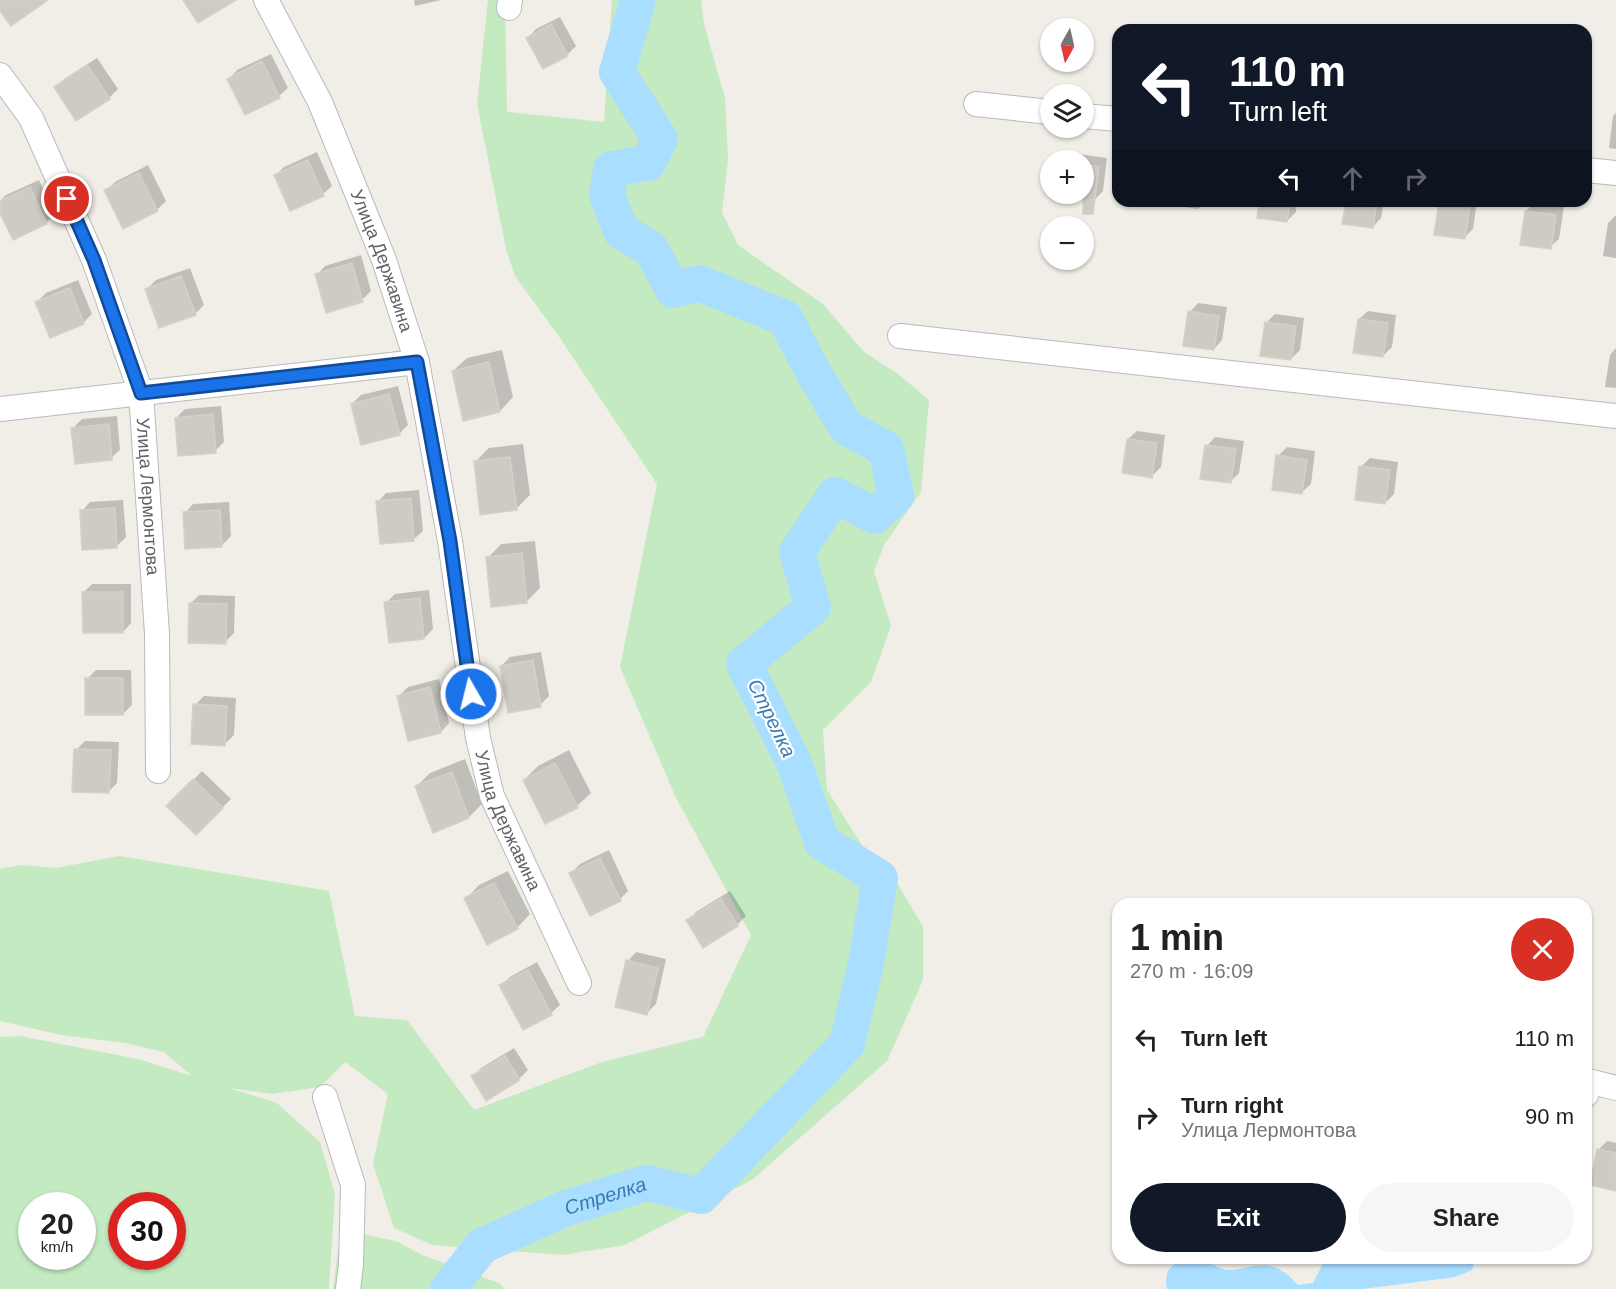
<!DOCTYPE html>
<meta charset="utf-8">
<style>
:root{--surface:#fff;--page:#f6f6f6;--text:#202124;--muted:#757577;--accent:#111827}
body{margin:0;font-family:Arial,sans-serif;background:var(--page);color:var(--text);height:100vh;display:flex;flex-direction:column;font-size:22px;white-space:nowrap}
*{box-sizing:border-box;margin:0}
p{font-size:20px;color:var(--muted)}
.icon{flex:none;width:33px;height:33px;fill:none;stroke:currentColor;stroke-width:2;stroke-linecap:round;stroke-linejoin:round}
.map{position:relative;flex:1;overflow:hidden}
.panel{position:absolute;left:1112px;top:898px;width:480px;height:366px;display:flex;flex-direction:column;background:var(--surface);border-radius:18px;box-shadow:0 2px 4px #0004}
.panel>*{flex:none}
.hud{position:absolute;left:1112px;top:24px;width:480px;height:183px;border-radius:18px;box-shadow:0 2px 4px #0004;background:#111827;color:#fff;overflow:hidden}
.needle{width:39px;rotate:188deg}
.tools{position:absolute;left:1040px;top:18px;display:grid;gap:12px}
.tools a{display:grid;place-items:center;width:54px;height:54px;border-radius:50%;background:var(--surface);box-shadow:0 2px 4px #0004;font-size:30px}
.speed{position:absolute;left:18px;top:1192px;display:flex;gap:12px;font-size:30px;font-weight:700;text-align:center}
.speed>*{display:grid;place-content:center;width:78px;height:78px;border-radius:50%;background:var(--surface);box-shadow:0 2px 4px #0004;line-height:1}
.speed small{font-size:15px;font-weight:400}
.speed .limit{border:9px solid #d22;background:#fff;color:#111}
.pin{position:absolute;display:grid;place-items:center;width:51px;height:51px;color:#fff;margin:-26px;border:3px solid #fff;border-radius:50%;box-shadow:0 2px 6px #0007}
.me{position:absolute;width:66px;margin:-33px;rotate:352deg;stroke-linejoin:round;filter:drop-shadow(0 0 4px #0008)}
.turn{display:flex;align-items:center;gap:21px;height:126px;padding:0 18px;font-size:27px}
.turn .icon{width:78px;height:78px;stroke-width:2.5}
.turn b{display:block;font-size:42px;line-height:51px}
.lanes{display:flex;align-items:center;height:57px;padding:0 18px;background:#0003;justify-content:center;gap:30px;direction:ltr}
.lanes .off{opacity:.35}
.round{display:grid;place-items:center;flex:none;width:63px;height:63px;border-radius:32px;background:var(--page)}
.overview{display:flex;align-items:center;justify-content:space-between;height:102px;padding:0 18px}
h1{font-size:36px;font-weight:800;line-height:45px}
.button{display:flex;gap:12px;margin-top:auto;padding:12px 18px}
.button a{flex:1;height:69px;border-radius:36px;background:var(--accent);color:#fff;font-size:24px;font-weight:800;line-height:69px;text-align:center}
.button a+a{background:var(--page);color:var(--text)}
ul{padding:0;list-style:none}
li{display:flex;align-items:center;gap:18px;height:78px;padding:0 18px}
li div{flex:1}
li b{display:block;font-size:22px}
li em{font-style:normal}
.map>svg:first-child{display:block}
.green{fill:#c4eac2;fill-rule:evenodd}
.water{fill:#a9deff}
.shadow{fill:#0003}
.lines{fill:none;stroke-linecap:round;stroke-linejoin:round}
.river{stroke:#a9deff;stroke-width:36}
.building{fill:#cecbc5;stroke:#d7d0c4;stroke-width:1.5}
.minor-casing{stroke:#b7babe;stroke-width:26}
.minor{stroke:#fff;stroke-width:24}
.route-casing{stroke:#114b97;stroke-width:15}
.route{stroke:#1a73e8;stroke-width:10}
.labels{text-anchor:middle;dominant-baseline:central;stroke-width:4.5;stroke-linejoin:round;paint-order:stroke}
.street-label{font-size:18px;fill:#5e6368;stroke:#fff}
.water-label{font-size:20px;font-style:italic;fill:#397ab2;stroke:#fff}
</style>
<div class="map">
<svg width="1616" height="1289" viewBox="0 0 1616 1289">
<rect width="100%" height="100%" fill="#f1eee7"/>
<!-- green -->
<g class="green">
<path d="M 488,0 L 505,0 L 507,112 L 604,122 L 612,0 L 701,0 L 704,24 L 725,98 L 728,160 L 722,212 L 738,245 L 823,304 L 864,352 L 898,374 L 929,400 L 921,492 L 884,545 L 874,571 L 891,626 L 871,682 L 823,730 L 827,790 L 862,845 L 886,864 L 923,927 L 923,980 L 887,1061 L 752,1180 L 625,1245 L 563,1255 L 432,1245 L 394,1228 L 373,1164 L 388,1094 L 345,1062 L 320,1087 L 272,1094 L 229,1088 L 277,1103 L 320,1142 L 335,1194 L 329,1289 L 0,1289 L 0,1037 L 20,1036 L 138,1059 L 192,1076 L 164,1052 L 125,1043 L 61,1035 L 0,1021 L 0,869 L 21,865 L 56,868 L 119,856 L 329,891 L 355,1016 L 407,1020 L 474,1110 L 602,1062 L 703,1037 L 751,935 L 676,798 L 620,667 L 657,484 L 560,338 L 515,276 L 506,249 L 477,104 ZM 32,1206 L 82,1206 L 82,1257 L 32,1257 ZM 122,1206 L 172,1206 L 172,1257 L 122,1257 Z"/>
<path d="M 362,1234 L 396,1241 L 422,1255 L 499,1283 L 505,1289 L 333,1289 L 338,1249 Z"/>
</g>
<!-- water -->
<path class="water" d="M 1475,1259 L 1472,1270 L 1455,1277 L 1363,1289 L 1167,1289 C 1161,1261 1185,1257 1207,1263 C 1214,1264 1222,1270 1229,1270 C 1235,1270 1242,1268 1248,1267 C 1273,1263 1281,1267 1298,1285 L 1313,1283 L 1325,1259 Z"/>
<!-- shadow -->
<g class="shadow">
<path d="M 414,0 L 441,0 L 415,6 Z"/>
<path d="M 560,17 L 576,46 L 567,55 L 528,38 L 536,29 Z"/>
<path d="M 271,54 L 288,88 L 279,96 L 246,113 L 229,79 L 237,70 Z"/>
<path d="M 97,58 L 118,89 L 109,98 L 56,88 L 64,79 Z"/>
<path d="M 1616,113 L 1616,149 L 1609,148 L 1613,116 Z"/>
<path d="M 317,152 L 332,186 L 323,194 L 276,175 L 284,167 Z"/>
<path d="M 1079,154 L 1107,158 L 1103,191 L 1094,200 L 1065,196 L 1066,194 L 1083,194 L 1083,160 L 1073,160 Z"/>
<path d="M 148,165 L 166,201 L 157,210 L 106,191 L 115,182 Z"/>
<path d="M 39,180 L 55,214 L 46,223 L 0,210 L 0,201 L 6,195 Z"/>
<path d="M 1170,201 L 1206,201 L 1198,209 L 1170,205 Z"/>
<path d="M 1260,201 L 1297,201 L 1296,212 L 1287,221 Z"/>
<path d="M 1347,201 L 1384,201 L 1381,218 L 1373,227 Z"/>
<path d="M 1477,201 L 1473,229 L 1464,238 L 1440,202 Z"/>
<path d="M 1535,202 L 1564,206 L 1559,239 L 1550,247 L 1526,211 Z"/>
<path d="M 1616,215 L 1616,258 L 1603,256 L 1608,223 Z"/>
<path d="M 361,255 L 371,291 L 362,300 L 317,275 L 325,266 Z"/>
<path d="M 190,268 L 204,305 L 195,314 L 147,289 L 156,280 Z"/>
<path d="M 78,280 L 92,314 L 83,323 L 37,302 L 46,293 Z"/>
<path d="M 1198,303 L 1227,307 L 1222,340 L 1214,349 L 1190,312 Z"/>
<path d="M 1368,311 L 1396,315 L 1392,347 L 1383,356 L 1359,319 Z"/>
<path d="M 1275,314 L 1304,318 L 1300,350 L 1291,359 L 1267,322 Z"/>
<path d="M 1616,348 L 1616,388 L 1605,387 L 1610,355 Z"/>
<path d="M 502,350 L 513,397 L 500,411 L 453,371 L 467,358 Z"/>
<path d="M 398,386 L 408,425 L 399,434 L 352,404 L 361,395 Z"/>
<path d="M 221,406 L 224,442 L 215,451 L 176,418 L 185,409 Z"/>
<path d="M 117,416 L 120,450 L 111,458 L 73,428 L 82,419 Z"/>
<path d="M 1137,431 L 1165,435 L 1161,467 L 1152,476 L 1128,439 Z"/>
<path d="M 1215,437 L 1244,441 L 1239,473 L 1230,482 L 1207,446 Z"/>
<path d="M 523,444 L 530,495 L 516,509 L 475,462 L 489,448 Z"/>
<path d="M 1287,447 L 1315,451 L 1311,484 L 1302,492 L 1278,456 Z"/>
<path d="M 1370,458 L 1398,462 L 1394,494 L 1385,503 L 1361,467 Z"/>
<path d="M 419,490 L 423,531 L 414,539 L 378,502 L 386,493 Z"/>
<path d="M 123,500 L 126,537 L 117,546 L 82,511 L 90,502 Z"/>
<path d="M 229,502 L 231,536 L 222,545 L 185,513 L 193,504 Z"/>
<path d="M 535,541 L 540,588 L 527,601 L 488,558 L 501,544 Z"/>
<path d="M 92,584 L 131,584 L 131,623 L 123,632 L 83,593 Z"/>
<path d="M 429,590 L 433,629 L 424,638 L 386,603 L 395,594 Z"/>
<path d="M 199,595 L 235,596 L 234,633 L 225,642 L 190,604 Z"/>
<path d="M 541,652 L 549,696 L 540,705 L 501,666 L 510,657 Z"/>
<path d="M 96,670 L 131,670 L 132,705 L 123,714 L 87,679 Z"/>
<path d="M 439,679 L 449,723 L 441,732 L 399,696 L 408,687 Z"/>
<path d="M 204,696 L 236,698 L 234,735 L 225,744 L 195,705 Z"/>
<path d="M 85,741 L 119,742 L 117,783 L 108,792 L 76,750 Z"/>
<path d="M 569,750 L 591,793 L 577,806 L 546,822 L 524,780 L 538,766 Z"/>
<path d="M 465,759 L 482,804 L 469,817 L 417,786 L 430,773 Z"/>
<path d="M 202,771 L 231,799 L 196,833 L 168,806 Z"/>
<path d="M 609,850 L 628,891 L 620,899 L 571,873 L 580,864 Z"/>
<path d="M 508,871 L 530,914 L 517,928 L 466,899 L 479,885 Z"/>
<path d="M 730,891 L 746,916 L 737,925 L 688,921 L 696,912 Z"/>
<path d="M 636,952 L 666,959 L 656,1004 L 647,1013 L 628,961 Z"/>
<path d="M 537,962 L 560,1005 L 551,1013 L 501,986 L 510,977 Z"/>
<path d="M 514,1048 L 528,1070 L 519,1079 L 473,1076 L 481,1068 Z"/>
<path d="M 1607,1141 L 1616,1143 L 1616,1187 L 1598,1150 Z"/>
</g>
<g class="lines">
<!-- river -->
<path class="river" id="s1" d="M 448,1289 L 482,1246 L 564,1209 L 646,1183 L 701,1196 L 847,1044 L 866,963 L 880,878 L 822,842 L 794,763 L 744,664 L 813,607 L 797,552 L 835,495 L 875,516 L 896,496 L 886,449 L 846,427 L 812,370 L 785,318 L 699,283 L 673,290 L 651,249 L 621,231 L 607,195 L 611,169 L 648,163 L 660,139 L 617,72 L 638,0"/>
</g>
<!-- building -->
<g class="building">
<path d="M 0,0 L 48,0 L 11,26 L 0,11 Z"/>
<path d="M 183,0 L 236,0 L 198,23 Z"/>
<path d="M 551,24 L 568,56 L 543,69 L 526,38 Z"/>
<path d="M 262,61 L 280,98 L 245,115 L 227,79 Z"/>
<path d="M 87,65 L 110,99 L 76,121 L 54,87 Z"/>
<path d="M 308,160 L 324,196 L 290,211 L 274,175 Z"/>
<path d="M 1083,164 L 1099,167 L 1093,214 L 1083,214 Z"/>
<path d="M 139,173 L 158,211 L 123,229 L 104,190 Z"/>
<path d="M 30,187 L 47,224 L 13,240 L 0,213 L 0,201 Z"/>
<path d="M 1259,201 L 1290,201 L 1287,222 L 1257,218 Z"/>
<path d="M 1346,201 L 1377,201 L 1373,228 L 1342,224 Z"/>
<path d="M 1439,201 L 1470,205 L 1465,239 L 1434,235 Z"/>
<path d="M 1525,211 L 1556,215 L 1551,249 L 1520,245 Z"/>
<path d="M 352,263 L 363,302 L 326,313 L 315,274 Z"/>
<path d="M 181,276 L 196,315 L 159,328 L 145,289 Z"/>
<path d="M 70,288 L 84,324 L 50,338 L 35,302 Z"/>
<path d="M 1188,311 L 1219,316 L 1214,350 L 1183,346 Z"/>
<path d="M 1358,319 L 1388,323 L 1383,357 L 1353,353 Z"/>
<path d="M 1265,322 L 1296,326 L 1291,360 L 1260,356 Z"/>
<path d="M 489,362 L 500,412 L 463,421 L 452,371 Z"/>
<path d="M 389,394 L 400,435 L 361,445 L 351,404 Z"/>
<path d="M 213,414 L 216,453 L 178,456 L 175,418 Z"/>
<path d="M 109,424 L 112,460 L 75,464 L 71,428 Z"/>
<path d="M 1127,439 L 1157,443 L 1152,478 L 1122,473 Z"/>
<path d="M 1205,445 L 1236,449 L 1231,483 L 1200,479 Z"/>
<path d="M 1276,455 L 1307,460 L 1302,494 L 1272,490 Z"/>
<path d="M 510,457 L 517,510 L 480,515 L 474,461 Z"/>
<path d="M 1359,466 L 1390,470 L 1385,504 L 1355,500 Z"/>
<path d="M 411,498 L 414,541 L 380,544 L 376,501 Z"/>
<path d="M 115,508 L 117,548 L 82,550 L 80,510 Z"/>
<path d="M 220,510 L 222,547 L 185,549 L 183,512 Z"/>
<path d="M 522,553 L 527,603 L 491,607 L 486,557 Z"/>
<path d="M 82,592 L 123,592 L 123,633 L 83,633 Z"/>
<path d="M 420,598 L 424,639 L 389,643 L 384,602 Z"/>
<path d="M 189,603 L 227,604 L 226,644 L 188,643 Z"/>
<path d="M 533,660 L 541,707 L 508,713 L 500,666 Z"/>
<rect x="85" y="678" width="38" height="37"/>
<path d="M 430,687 L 441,733 L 408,741 L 397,696 Z"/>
<path d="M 193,704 L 227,706 L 225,746 L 191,744 Z"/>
<path d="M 74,749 L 111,750 L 109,793 L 72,792 Z"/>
<path d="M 555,763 L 578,808 L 545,824 L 523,780 Z"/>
<path d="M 452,772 L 469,818 L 433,833 L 415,786 Z"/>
<path d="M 193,779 L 223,808 L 196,835 L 166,806 Z"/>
<path d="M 600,858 L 621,901 L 590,916 L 569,873 Z"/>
<path d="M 494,883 L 518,929 L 487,945 L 464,898 Z"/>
<path d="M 721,899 L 738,926 L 703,948 L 686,920 Z"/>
<path d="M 626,960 L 658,968 L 647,1015 L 615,1007 Z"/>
<path d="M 528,970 L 552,1015 L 523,1030 L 499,985 Z"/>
<path d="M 505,1056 L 520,1080 L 486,1101 L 471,1076 Z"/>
<path d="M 1597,1149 L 1616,1153 L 1616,1191 L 1590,1185 Z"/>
</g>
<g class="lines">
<defs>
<g id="minor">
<path id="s2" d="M 266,0 L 320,102 L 384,260 L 417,362 L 450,541 L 478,738 L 492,796 L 579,983"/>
<path d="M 509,8 L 510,0"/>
<path id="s3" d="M 0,75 L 31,118 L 94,260 L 141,393 L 157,634 L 158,771"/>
<path d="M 976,104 L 1050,112"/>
<path d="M 1083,116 L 1118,119"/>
<path d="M 1586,170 L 1616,173"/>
<path d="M 900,336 L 1616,416"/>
<path d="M 0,409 L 417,362"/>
<path d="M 1586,1095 L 1588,1081 L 1616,1088"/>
<path d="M 325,1097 L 353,1185 L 351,1265 L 348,1289"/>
</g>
</defs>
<!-- minor casing -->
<use href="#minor" class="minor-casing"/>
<!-- minor -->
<use href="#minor" class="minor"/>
</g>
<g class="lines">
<defs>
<path id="route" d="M 67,199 L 94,260 L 141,393 L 417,362 L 450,541 L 471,694"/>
</defs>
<!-- route casing -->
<use href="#route" class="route-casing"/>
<!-- route -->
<use href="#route" class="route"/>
</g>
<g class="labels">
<!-- street labels -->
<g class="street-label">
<text stroke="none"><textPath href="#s2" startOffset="286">Улица Державина</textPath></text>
<text stroke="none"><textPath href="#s3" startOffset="453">Улица Лермонтова</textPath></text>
<text stroke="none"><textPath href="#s2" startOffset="862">Улица Державина</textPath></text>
</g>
<!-- water labels -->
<g class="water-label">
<text transform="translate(772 718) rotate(64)">Стрелка</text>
<text stroke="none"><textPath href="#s1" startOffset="188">Стрелка</textPath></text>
</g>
</g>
</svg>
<div class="tools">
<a><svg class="needle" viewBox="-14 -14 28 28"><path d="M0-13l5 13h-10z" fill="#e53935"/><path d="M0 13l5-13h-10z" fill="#757577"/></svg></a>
<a><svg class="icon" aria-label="layers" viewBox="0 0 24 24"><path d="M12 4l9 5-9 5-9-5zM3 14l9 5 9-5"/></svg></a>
<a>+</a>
<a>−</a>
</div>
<div class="speed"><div>20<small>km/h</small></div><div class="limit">30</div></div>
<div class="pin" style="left:67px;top:199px;background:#d93025"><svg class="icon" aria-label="arrive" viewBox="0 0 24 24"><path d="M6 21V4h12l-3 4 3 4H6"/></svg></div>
<svg class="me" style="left:471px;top:694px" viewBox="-20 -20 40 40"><circle r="17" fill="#1a73e8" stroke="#fff" stroke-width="3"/><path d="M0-11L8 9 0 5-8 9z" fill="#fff"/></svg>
<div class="hud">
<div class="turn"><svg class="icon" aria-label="left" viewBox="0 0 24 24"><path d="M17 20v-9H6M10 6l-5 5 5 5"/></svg><div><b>110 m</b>Turn left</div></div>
<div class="lanes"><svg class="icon" aria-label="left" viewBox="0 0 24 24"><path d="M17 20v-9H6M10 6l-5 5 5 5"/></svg><svg class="icon off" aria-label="ahead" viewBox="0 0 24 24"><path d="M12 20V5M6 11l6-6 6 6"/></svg><svg class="icon off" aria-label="right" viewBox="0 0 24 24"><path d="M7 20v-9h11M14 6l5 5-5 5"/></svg></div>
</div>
<section class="panel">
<div class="overview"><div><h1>1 min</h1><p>270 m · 16:09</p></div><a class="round" style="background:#d93025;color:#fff"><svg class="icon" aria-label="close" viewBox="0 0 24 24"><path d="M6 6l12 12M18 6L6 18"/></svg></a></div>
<ul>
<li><svg class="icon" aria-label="left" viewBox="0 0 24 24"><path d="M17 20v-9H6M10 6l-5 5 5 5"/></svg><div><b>Turn left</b></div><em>110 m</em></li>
<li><svg class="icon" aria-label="right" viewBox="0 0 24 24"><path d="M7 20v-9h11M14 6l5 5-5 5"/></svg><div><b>Turn right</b><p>Улица Лермонтова</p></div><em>90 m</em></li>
</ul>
<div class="button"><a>Exit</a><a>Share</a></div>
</section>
</div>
